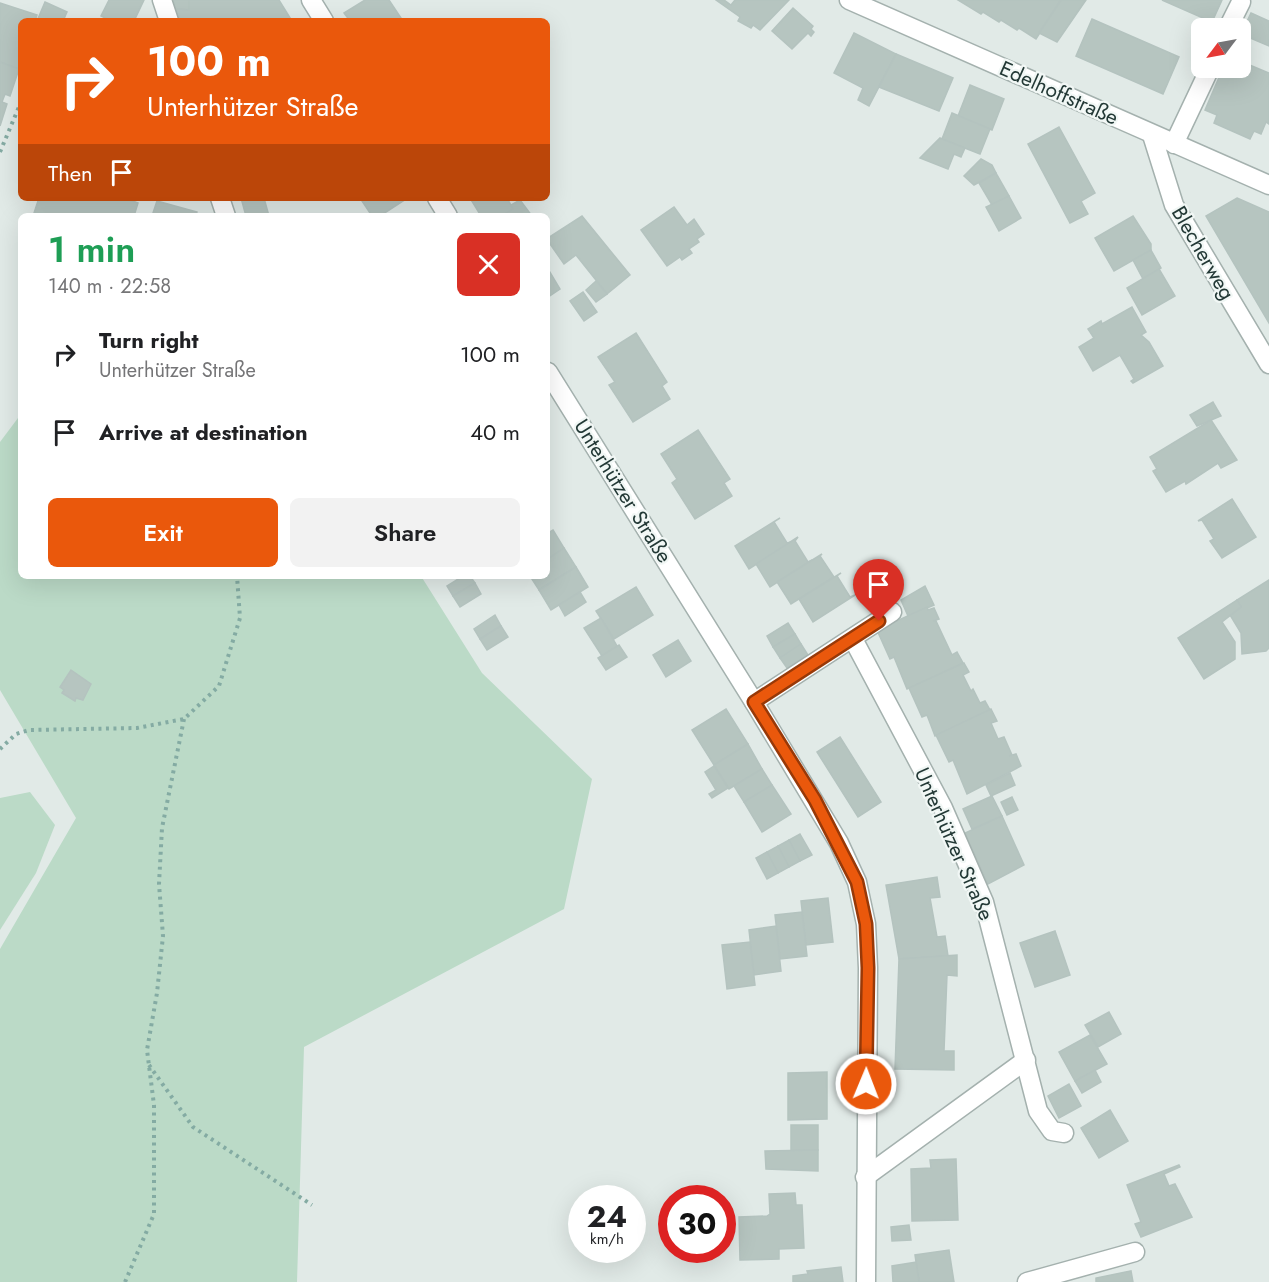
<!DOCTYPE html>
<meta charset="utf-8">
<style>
:root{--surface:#fff;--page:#f2f2f2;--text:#202124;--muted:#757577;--accent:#ea580c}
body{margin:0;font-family:Jost,sans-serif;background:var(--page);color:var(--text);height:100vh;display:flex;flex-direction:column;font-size:22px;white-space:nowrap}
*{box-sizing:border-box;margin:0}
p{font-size:20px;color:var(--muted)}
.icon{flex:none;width:33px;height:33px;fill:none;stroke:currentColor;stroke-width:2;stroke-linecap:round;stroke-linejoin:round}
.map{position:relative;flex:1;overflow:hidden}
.details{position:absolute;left:18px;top:213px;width:532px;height:366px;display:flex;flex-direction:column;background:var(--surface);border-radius:9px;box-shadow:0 6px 24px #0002}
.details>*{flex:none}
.guide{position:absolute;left:18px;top:18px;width:532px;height:183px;border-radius:9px;box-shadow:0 6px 24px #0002;background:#ea580c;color:#fff;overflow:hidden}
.needle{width:39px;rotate:238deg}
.buttons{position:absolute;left:1191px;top:18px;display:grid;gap:12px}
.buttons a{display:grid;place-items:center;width:60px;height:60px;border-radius:9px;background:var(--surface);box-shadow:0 6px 24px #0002;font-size:30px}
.speed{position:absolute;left:568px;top:1185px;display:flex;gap:12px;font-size:30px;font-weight:700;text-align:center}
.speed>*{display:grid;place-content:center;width:78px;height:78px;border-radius:50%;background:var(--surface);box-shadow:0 6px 24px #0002;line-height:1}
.speed small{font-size:15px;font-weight:400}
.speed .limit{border:9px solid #d22;background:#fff;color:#111}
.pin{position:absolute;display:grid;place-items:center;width:51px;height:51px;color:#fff;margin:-62px -26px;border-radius:50% 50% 50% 0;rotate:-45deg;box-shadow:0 0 6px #0007}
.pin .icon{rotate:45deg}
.me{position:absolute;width:66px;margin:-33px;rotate:1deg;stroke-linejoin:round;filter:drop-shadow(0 0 4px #0008)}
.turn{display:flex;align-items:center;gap:21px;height:126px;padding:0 30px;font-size:27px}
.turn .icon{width:78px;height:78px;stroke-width:2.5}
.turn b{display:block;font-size:42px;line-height:51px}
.then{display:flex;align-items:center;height:57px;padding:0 30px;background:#0003;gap:12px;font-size:22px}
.round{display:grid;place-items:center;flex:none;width:63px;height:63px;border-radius:9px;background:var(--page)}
.summary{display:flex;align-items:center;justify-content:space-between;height:102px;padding:0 30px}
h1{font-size:36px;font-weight:600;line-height:45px;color:#1e9e55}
.cta{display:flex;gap:12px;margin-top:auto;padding:12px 30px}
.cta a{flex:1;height:69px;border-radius:9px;background:var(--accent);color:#fff;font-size:24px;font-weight:600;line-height:69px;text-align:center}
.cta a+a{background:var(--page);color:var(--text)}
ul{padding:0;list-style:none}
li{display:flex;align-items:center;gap:18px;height:78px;padding:0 30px}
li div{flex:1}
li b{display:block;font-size:22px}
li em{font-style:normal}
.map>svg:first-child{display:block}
.green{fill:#bbdac7}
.building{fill:#b6c5c0;stroke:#b4c3bf;stroke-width:1.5}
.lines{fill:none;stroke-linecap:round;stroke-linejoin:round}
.minor-casing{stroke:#a4b1ae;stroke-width:21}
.path{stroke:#84aba3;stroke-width:4;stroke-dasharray:3 4.5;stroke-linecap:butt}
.minor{stroke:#fff;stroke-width:18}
.route-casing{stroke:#983908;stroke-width:15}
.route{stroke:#ea580c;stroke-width:10}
.labels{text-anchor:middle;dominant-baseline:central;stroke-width:4.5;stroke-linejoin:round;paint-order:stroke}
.street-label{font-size:21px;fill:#233936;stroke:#f1f7f5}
</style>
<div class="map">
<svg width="1269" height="1282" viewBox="0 0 1269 1282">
<rect width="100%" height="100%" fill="#e1eae7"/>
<!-- green -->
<g class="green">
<path d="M 21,414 L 21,576 L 421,576 L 482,673 L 592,779 L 564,909 L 304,1047 L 297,1282 L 0,1282 L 0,949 L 76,818 L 0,690 L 0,442 Z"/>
<path d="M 30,792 L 55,825 L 36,873 L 0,930 L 0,798 Z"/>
</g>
<!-- building -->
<g class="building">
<path d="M 109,0 L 144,0 L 134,21 L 111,21 L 101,16 Z"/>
<path d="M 173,0 L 189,0 L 189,10 L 176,9 Z"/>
<path d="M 189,0 L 279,0 L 292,21 L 180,21 L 176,9 L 189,10 Z"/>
<path d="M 365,0 L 389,0 L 403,21 L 350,21 L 344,13 Z"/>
<path d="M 716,0 L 724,0 L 731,5 L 735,0 L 789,0 L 760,30 L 753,25 L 751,28 L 738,21 L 740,17 Z"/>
<path d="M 958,0 L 1061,0 L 1036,39 L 1019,28 L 1017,30 L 1001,20 L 999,22 L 983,12 L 981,14 Z"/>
<path d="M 1061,0 L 1086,0 L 1057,42 L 1039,33 Z"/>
<path d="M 1162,0 L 1222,0 L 1212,22 Z"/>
<path d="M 45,2 L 67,12 L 63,21 L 37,21 Z"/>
<path d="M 0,3 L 37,15 L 35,21 L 21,21 L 19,69 L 0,62 Z"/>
<path d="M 793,8 L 813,26 L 811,29 L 814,32 L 811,36 L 808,33 L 792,49 L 772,31 Z"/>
<path d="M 1251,13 L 1269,21 L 1269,46 L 1241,34 Z"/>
<path d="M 1092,19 L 1179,57 L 1163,94 L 1076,56 Z"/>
<path d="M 854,33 L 896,54 L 869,106 L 858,100 L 863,88 L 834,73 Z"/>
<path d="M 896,54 L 953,78 L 939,111 L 879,87 Z"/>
<path d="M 1240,61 L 1269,73 L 1269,124 L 1266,122 L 1261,134 L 1254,131 L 1250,139 L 1214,123 L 1217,115 L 1205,110 L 1223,68 L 1240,68 Z"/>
<path d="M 0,62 L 19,69 L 10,96 L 5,94 L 2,102 L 7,104 L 0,126 Z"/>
<path d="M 970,85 L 1004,99 L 992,130 L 958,116 Z"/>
<path d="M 952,113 L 990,129 L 980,154 L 942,139 Z"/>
<path d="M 1059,127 L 1095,193 L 1081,201 L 1088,214 L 1070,223 L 1028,144 Z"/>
<path d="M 940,138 L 965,148 L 961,157 L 954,154 L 948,169 L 920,158 Z"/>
<path d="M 981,159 L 992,165 L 996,173 L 974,185 L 964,176 Z"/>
<path d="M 996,173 L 1009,196 L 992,205 L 979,183 Z"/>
<path d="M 1009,196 L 1021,218 L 999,231 L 986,207 Z"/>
<path d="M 39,198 L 125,198 L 138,203 L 134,216 L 33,216 Z"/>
<path d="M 241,198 L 264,198 L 269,216 L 246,216 Z"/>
<path d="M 360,198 L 406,198 L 406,199 L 380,216 L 372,216 Z"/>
<path d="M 470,198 L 507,198 L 513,209 L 502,216 L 481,216 Z"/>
<path d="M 1237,198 L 1269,212 L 1269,323 L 1206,216 Z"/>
<path d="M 520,200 L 532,216 L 502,216 L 513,209 L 511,205 Z"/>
<path d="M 157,201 L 197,212 L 196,216 L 152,216 Z"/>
<path d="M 674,207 L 687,225 L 694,219 L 704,234 L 697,239 L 699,242 L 689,249 L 692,253 L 682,260 L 680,257 L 667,266 L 641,230 Z"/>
<path d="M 582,216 L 630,275 L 607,294 L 576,255 L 564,264 L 548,241 L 548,238 Z"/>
<path d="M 1133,216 L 1151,244 L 1151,250 L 1114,271 L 1095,238 Z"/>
<path d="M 1151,250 L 1161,268 L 1143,279 L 1133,260 Z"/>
<path d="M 548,269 L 560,289 L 548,297 Z"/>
<path d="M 1159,269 L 1175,296 L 1142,315 L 1127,288 Z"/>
<path d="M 596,281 L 607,294 L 596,302 L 586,290 Z"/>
<path d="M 583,292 L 597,312 L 584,321 L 570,301 Z"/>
<path d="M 1132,307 L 1146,332 L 1141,335 L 1149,342 L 1163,366 L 1133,383 L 1131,381 L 1134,379 L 1120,355 L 1093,371 L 1079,347 L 1094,338 L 1088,329 L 1101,321 L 1102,324 Z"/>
<path d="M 636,333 L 667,382 L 662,386 L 670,399 L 633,422 L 609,385 L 615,382 L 598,357 Z"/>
<path d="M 1213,402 L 1221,416 L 1197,426 L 1190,415 Z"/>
<path d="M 1211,420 L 1237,460 L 1221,468 L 1218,463 L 1186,484 L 1185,481 L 1166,492 L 1153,471 L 1157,469 L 1150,457 Z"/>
<path d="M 698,430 L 730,479 L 724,483 L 732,496 L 695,519 L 672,483 L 677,479 L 661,454 Z"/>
<path d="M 1232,499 L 1256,537 L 1222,558 L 1210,541 L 1214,539 L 1202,520 L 1198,521 Z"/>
<path d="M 780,518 L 774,522 L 787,543 L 791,542 L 749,569 L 735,546 Z"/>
<path d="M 553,530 L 564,548 L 548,559 L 548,533 Z"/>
<path d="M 798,537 L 795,541 L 808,562 L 812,560 L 770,587 L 756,564 Z"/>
<path d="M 564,548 L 576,567 L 539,590 L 530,576 L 548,576 L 548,559 Z"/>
<path d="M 822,554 L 820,556 L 834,577 L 791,604 L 777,582 Z"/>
<path d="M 576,567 L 588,587 L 551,610 L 539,590 Z"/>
<path d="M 841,573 L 837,576 L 850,597 L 855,595 L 813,622 L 799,599 Z"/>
<path d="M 463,576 L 470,576 L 475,583 L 453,596 L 447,586 Z"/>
<path d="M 1269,580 L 1269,648 L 1266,651 L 1242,654 L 1241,633 L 1230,615 L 1241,607 L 1237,600 Z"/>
<path d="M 475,583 L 481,594 L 460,607 L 453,596 Z"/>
<path d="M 925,586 L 934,605 L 908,616 L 901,600 Z"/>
<path d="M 636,587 L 653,615 L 614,639 L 596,611 Z"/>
<path d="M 580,592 L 586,602 L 565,616 L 559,605 Z"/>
<path d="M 1237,600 L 1241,607 L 1222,622 L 1235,642 L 1235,659 L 1204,679 L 1178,638 Z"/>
<path d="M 927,607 L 928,610 L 934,608 L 939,619 L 933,621 L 936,621 L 952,655 L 957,652 L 963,663 L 907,689 L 894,657 L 890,659 L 877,630 Z"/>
<path d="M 495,615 L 501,626 L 480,639 L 474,629 Z"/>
<path d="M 601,618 L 617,646 L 602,656 L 584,628 Z"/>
<path d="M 788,623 L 795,634 L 773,647 L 767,636 Z"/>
<path d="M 501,626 L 508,637 L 487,650 L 480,639 Z"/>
<path d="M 795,634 L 801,644 L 780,658 L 773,647 Z"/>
<path d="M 678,640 L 691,661 L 666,677 L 653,655 Z"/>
<path d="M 801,644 L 808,655 L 787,668 L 780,658 Z"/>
<path d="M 619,645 L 627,657 L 606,670 L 598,658 Z"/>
<path d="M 964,663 L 969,672 L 963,675 L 971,691 L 973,689 L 980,703 L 985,701 L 990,710 L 935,736 L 927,715 L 922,717 L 909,688 Z"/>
<path d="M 71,670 L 91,684 L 83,700 L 76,698 L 75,701 L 62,693 L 64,690 L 60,687 Z"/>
<path d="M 726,709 L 748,744 L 714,765 L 692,730 Z"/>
<path d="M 991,709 L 997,721 L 991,723 L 998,739 L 1004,737 L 1012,755 L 1009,756 L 1016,754 L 1021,766 L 967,794 L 953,760 L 949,762 L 936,735 Z"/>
<path d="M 840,737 L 881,802 L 858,817 L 817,752 Z"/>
<path d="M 748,744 L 762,769 L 729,789 L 714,765 Z"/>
<path d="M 714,766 L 728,788 L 712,798 L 709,794 L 716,790 L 705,772 Z"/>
<path d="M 762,769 L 772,785 L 744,802 L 734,786 Z"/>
<path d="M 1010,773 L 1015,785 L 991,796 L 986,785 Z"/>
<path d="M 772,785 L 791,814 L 762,832 L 744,802 Z"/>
<path d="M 992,796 L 1002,816 L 972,829 L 963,809 Z"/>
<path d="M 1012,797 L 1018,810 L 1007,815 L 1001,802 Z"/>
<path d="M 1002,816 L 1024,865 L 988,884 L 965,833 Z"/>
<path d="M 800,834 L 812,855 L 800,861 L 789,840 Z"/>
<path d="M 789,840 L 800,861 L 789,867 L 778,846 Z"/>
<path d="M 778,846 L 789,867 L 778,873 L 767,852 Z"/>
<path d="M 767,852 L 778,873 L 767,879 L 756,858 Z"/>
<path d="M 937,877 L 940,897 L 930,898 L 937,937 L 945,936 L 948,956 L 899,959 L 886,885 Z"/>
<path d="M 828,898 L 833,942 L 806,945 L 801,901 Z"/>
<path d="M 802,912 L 807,956 L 780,959 L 775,915 Z"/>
<path d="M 776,926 L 781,971 L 754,975 L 749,930 Z"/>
<path d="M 1055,931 L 1070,975 L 1035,987 L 1020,943 Z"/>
<path d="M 750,942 L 755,985 L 727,989 L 722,945 Z"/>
<path d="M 957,955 L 957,976 L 947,975 L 944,1051 L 954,1051 L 954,1070 L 895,1069 L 899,959 Z"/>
<path d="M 1109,1012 L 1121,1034 L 1098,1047 L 1085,1025 Z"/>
<path d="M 1090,1035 L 1107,1064 L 1075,1081 L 1059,1052 Z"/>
<path d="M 1095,1070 L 1101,1082 L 1082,1093 L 1075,1081 Z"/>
<path d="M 827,1072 L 827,1119 L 788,1120 L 788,1073 Z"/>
<path d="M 1069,1084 L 1081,1106 L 1059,1118 L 1048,1096 Z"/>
<path d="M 1110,1110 L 1128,1141 L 1099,1158 L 1081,1128 Z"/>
<rect x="791" y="1125" width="27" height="25"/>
<path d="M 818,1150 L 818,1171 L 766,1169 L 765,1151 Z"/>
<path d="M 956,1159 L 958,1220 L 912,1221 L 911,1169 L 931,1168 L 930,1160 Z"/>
<path d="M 1179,1165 L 1180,1167 L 1164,1174 L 1169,1186 L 1175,1184 L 1192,1217 L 1141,1237 L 1135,1224 L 1141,1222 L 1127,1185 Z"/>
<path d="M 795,1193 L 796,1205 L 802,1205 L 804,1248 L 779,1249 L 779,1259 L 740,1260 L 739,1217 L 767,1216 L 770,1214 L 769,1194 Z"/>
<path d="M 909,1225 L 911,1240 L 892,1241 L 891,1227 Z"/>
<path d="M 949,1250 L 954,1282 L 919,1282 L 915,1255 Z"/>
<path d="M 916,1262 L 919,1282 L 893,1282 L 892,1266 Z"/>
<path d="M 841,1267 L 843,1282 L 793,1282 L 793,1276 L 808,1274 L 807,1271 Z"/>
<path d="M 1131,1271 L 1133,1282 L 1096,1282 L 1096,1278 Z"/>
</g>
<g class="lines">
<defs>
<g id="minor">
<path d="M 162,0 L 169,21"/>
<path d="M 311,0 L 324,21"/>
<path d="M 849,0 L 1269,185"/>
<path d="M 1228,28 L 1241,2"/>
<path d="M 1152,135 L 1174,205 L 1269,364"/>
<path d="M 1174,144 L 1210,68"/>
<path d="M 220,198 L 226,216"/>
<path d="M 437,198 L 448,216"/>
<path d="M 548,372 L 754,702 L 839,843 L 857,882 L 866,924 L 868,968 L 866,1282"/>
<path d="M 853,639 L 943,808 L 984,902 L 1038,1111 L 1052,1131 L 1064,1133"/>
<path d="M 754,702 L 892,612"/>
<path d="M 865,1177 L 1026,1060"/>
<path d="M 1027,1282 L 1135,1252"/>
</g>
</defs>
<!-- minor casing -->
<use href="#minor" class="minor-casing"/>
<!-- path -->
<g class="path">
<path d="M 0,152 L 21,102"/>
<path d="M 0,749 L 16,734 L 29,730 L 137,728 L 184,719 L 219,686 L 240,618 L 237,576"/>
<path d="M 149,1065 L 193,1127 L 312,1205"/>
<path d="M 125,1282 L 154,1214 L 154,1105 L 147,1050 L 157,993 L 163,936 L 159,884 L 162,828 L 184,719"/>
</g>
<!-- minor -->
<use href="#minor" class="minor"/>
</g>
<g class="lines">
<defs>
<path id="route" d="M 866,1084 L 868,968 L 866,924 L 857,882 L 815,800 L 754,702 L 879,621"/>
</defs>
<!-- route casing -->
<use href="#route" class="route-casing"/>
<!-- route -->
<use href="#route" class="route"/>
</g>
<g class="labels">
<!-- street labels -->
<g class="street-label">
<text transform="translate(1059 93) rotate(24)">Edelhoffstraße</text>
<text transform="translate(1203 253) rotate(60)">Blecherweg</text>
<text transform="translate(623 491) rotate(58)">Unterhützer Straße</text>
<text transform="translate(954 844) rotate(66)">Unterhützer Straße</text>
</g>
</g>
</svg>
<div class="buttons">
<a><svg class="needle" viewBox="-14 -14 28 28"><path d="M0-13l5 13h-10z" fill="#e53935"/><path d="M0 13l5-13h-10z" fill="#757577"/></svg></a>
</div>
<div class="speed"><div>24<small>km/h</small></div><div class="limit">30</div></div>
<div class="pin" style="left:879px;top:621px;background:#d93025"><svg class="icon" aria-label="arrive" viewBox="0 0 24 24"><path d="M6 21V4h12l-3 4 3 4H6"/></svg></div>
<svg class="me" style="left:866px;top:1084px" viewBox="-20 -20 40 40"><circle r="17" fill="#ea580c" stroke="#fff" stroke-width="3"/><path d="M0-11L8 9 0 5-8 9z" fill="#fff"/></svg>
<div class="guide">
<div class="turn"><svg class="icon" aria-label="right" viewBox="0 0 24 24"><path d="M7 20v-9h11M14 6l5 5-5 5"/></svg><div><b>100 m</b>Unterhützer Straße</div></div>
<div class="then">Then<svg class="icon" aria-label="arrive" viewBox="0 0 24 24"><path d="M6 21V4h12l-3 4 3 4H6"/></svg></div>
</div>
<section class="details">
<div class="summary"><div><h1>1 min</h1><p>140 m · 22:58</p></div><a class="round" style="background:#d93025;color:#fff"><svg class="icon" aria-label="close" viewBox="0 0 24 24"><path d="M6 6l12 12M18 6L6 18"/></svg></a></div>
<ul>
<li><svg class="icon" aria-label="right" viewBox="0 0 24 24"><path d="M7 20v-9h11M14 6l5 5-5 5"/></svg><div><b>Turn right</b><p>Unterhützer Straße</p></div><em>100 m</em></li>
<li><svg class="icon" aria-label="arrive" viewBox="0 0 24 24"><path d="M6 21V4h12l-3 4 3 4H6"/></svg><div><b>Arrive at destination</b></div><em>40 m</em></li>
</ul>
<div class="cta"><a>Exit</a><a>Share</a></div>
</section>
</div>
